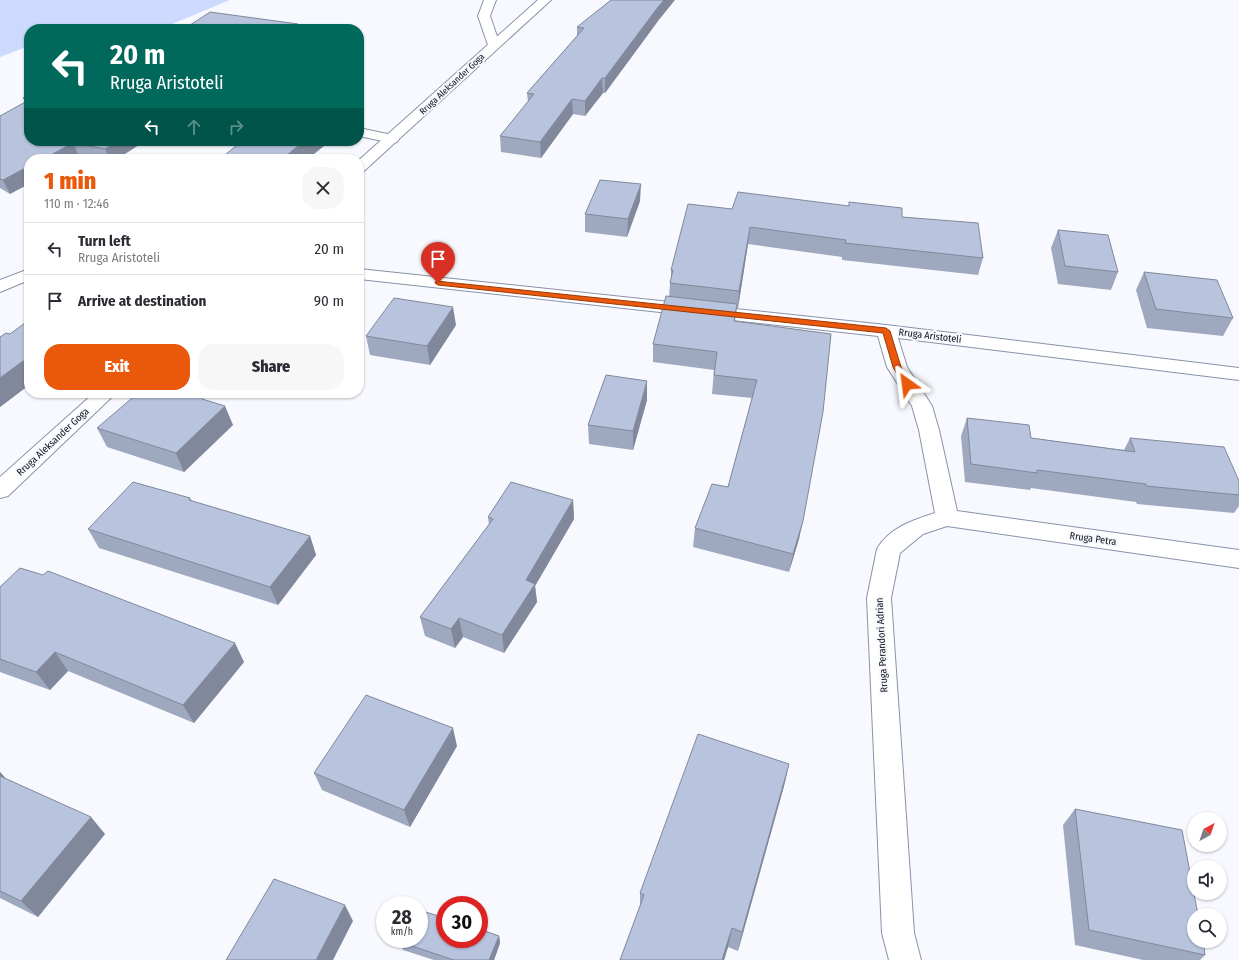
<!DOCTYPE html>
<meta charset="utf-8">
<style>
:root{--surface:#fff;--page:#f7f7f7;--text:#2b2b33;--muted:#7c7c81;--line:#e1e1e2;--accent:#ea580c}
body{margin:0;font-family:"Fira Sans Condensed",sans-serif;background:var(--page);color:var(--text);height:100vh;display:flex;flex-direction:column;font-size:15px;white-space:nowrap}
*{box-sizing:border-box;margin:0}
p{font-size:13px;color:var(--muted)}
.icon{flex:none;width:22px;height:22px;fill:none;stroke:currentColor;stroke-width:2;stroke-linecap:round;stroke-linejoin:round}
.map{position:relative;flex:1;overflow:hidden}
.details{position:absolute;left:24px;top:154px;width:340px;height:244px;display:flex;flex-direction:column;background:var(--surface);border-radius:16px;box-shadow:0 1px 3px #0004}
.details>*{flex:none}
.guide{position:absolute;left:24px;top:24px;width:340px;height:122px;border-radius:16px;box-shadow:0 1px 3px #0004;background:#00695c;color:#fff;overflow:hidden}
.needle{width:26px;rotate:40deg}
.tools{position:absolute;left:1187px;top:812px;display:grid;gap:8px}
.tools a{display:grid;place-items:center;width:40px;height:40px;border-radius:50%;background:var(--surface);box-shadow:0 1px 3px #0004;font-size:20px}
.speed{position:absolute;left:376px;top:896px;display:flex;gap:8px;font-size:20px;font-weight:700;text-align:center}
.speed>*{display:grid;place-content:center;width:52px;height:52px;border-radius:50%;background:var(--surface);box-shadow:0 1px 3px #0004;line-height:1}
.speed small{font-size:10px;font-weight:400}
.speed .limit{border:6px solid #d22;background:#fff;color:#111}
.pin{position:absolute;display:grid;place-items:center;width:34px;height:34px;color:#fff;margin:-41px -17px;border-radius:50% 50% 50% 0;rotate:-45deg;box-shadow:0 0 4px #0007}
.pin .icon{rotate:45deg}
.me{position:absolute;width:44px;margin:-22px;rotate:329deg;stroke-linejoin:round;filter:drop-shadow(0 0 3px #0008)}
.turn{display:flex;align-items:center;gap:14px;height:84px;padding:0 20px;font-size:18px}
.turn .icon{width:52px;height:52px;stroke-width:2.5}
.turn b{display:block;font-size:28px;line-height:34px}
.lanes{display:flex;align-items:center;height:38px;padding:0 20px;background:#0003;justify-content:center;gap:20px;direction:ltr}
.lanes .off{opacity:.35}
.round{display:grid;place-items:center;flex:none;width:42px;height:42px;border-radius:16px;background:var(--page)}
.overview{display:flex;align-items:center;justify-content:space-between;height:68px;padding:0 20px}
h1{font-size:24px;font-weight:800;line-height:30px;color:var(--accent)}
.action{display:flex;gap:8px;margin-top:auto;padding:8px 20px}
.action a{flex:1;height:46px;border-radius:16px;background:var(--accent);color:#fff;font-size:16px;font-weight:800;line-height:46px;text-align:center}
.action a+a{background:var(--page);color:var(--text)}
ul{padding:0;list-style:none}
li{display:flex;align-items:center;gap:12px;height:52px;padding:0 20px;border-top:1px solid var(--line)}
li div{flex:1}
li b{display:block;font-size:15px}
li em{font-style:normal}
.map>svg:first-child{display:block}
.green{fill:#cbdafd}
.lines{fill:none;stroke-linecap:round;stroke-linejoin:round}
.minor-casing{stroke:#8892aa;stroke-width:2}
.major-casing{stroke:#8892aa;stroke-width:2}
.minor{fill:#fff;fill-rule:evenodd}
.major{fill:#fff;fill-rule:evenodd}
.wall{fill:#9ea8be}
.shaded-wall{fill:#81889b}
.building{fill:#b8c3dd;stroke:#81889b}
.route{fill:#ea580c;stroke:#983908}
.labels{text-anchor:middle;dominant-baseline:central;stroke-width:4;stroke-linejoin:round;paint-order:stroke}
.far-street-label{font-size:9px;fill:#0d1119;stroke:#f7f9ff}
.street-label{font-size:10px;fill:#0d1119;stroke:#f7f9ff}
</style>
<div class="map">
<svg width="1239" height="960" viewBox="0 0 1239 960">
<rect width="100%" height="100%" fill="#f7f9ff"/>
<!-- green -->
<path class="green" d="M 0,0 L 230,0 L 160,29 L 29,29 L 29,46 L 0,57 Z"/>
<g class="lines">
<defs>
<g id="minor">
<path d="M 484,0 L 496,0 L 490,16 L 500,45 L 494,49 L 488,45 L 478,16 Z"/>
<path d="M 359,128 L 397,136 L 399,139 L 397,142 L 392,143 L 359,136 Z"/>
<path d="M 29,269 L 29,280 L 0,292 L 0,280 Z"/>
<path d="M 359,269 L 886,325 L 1239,368 L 1239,380 L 898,338 L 907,367 L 932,406 L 939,430 L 957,511 L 1239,550 L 1239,568 L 947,526 L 923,534 L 900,553 L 891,598 L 914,933 L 921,960 L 889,960 L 882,933 L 867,598 L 877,549 C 889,528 913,520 935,513 L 919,430 L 912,406 L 887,367 L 878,336 L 359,279 Z"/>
</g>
<g id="major">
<path d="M 538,0 L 551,0 L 364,171 L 359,172 L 359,160 Z"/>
<path d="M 94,393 L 116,393 L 8,496 L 0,498 L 0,477 Z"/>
</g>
</defs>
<!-- minor casing -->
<use href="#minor" class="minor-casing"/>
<!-- major casing -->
<use href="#major" class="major-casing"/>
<!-- minor -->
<use href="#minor" class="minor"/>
<!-- major -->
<use href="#major" class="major"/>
</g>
<!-- wall -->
<g class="wall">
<path d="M 658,21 L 605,93 L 603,93 L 585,116 L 573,114 L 541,158 L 501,152 L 500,136 L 528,102 L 527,93 L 577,36 L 577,27 Z"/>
<path d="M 29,94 L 29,141 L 145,141 L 117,159 L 91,159 L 79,156 L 74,159 L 29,159 L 10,194 L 0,188 L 0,116 L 25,102 L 23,98 Z"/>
<path d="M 640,201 L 627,237 L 585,232 L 585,214 Z"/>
<path d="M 732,209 L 902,217 L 983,258 L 978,275 L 842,260 L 842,257 L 748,244 L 738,308 L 737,308 L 735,321 L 831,334 L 799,539 L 789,572 L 693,547 L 695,528 L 728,487 L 752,398 L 712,394 L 714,370 L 653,362 L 653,344 L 669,297 L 670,283 L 671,279 L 671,270 Z"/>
<path d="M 1058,230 L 1118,272 L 1111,290 L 1058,284 L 1051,248 Z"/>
<path d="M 1144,272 L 1233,318 L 1223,336 L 1147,328 L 1136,290 Z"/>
<path d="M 29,320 L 29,385 L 0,407 L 0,337 L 10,334 Z"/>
<path d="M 456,325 L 430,365 L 370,355 L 366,336 Z"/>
<path d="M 205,400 L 233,425 L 184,472 L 107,447 L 97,428 Z"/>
<path d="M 647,400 L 633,450 L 589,444 L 588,425 Z"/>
<path d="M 967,418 L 1031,438 L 1124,450 L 1130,438 L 1239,481 L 1239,506 L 1234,513 L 1137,504 L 1136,502 L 1031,488 L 1030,490 L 965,482 L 961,436 Z"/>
<path d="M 190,498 L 192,501 L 310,536 L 316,555 L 278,605 L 99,548 L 88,529 Z"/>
<path d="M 573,500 L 574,519 L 535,586 L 537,602 L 504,653 L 463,637 L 455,648 L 425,636 L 420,617 L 489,525 L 488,517 Z"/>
<path d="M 0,587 L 244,662 L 194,723 L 68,671 L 50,690 L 0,672 Z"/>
<path d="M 457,746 L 410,827 L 322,790 L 314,773 Z"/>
<path d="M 789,764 L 784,786 L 738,951 L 728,947 L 724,960 L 620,960 L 640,907 L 640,893 Z"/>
<path d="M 0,772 L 5,778 L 105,834 L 38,917 L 0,898 Z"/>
<path d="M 1075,809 L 1205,955 L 1200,960 L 1143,960 L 1075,945 L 1063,825 Z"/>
<path d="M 499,936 L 500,943 L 494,960 L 434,960 L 403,950 L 400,942 Z"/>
</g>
<!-- shaded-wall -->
<g class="shaded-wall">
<path d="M 664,0 L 675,0 L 658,21 L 605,93 L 605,78 L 658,7 Z"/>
<path d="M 298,24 L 299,29 L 290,29 Z"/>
<path d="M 602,78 L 603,93 L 585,116 L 585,101 Z"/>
<path d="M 572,99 L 573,114 L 541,158 L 540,142 Z"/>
<path d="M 118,141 L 145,141 L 117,159 L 109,159 L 105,149 Z"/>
<path d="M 304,141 L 323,141 L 324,146 L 308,159 L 282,159 Z"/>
<path d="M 73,143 L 79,156 L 74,159 L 43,159 Z"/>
<path d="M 29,166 L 29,184 L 10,194 L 3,180 Z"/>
<path d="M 641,184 L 640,201 L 627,237 L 628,219 Z"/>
<path d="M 750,227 L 748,244 L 738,308 L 739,291 Z"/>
<path d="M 453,307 L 456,325 L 430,365 L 427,346 Z"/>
<path d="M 29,359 L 29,368 L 26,362 Z"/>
<path d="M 23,361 L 29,371 L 29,385 L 0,407 L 0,378 Z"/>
<path d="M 647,381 L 647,400 L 633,450 L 633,431 Z"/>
<path d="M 225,406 L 233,425 L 184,472 L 176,453 Z"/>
<path d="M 573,500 L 574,519 L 535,586 L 537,602 L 504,653 L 502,635 L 526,580 Z"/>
<path d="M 803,521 L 799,539 L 789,572 L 793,554 Z"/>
<path d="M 310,536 L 316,555 L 278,605 L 270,587 Z"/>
<path d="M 459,618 L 463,637 L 455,648 L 451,629 Z"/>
<path d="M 235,643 L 244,662 L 194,723 L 183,705 Z"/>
<path d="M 55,652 L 68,671 L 50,690 L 36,672 Z"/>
<path d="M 453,728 L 457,746 L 410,827 L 404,810 Z"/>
<path d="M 789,764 L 784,786 L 738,951 L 742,932 Z"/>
<path d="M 0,772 L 10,783 L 0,782 Z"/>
<path d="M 91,817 L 105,834 L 38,917 L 21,901 Z"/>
<path d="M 345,905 L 353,921 L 333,960 L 316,960 Z"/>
<path d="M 732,928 L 728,947 L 724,960 L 722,960 Z"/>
<path d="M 499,936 L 500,943 L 494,960 L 489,960 Z"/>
</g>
<!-- building -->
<g class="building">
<path d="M 611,0 L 664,0 L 658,7 L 605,78 L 602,78 L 585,101 L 572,99 L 540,142 L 500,136 L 534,94 L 527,93 L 584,28 L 577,27 Z"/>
<path d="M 210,12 L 298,24 L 290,29 L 184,29 Z"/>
<path d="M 29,94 L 29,100 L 23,98 Z"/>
<path d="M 29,100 L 29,141 L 118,141 L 105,149 L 73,143 L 43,159 L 29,159 L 29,166 L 3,180 L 0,179 L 0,116 Z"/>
<path d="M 242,141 L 304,141 L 282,159 L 220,159 Z"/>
<path d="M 600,180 L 641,184 L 628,219 L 585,214 Z"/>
<path d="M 738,192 L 849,206 L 849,202 L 902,208 L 902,217 L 978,223 L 983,258 L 845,243 L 846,240 L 750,227 L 739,291 L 670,283 L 673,270 L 671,270 L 688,204 L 732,209 Z"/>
<path d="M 1058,230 L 1108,235 L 1118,272 L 1065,266 Z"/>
<path d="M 1144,272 L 1217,280 L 1233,318 L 1156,309 Z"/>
<path d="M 666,296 L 737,304 L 734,321 L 831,334 L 823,412 L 803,521 L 793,554 L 695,528 L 712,484 L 728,487 L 757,380 L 714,375 L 717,352 L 653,344 Z"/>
<path d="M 394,298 L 453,307 L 427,346 L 366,336 Z"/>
<path d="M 29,320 L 29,359 L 26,362 L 23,361 L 0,378 L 0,337 L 6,333 L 10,334 Z"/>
<path d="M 606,375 L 647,381 L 633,431 L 588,425 Z"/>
<path d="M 138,393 L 192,393 L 204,397 L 202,399 L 225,406 L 176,453 L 97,428 Z"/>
<path d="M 967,418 L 1029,425 L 1031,438 L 1135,452 L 1130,438 L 1224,447 L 1239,481 L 1239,495 L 1146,486 L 1146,484 L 1037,470 L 1037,473 L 971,464 Z"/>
<path d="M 133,482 L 190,498 L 189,500 L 310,536 L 270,587 L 88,529 Z"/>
<path d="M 511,482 L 573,500 L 526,580 L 535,584 L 502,635 L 459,618 L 451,629 L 420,617 L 493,519 L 488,517 Z"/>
<path d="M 20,568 L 43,575 L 48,571 L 235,643 L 183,705 L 55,652 L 36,672 L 0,659 L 0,587 Z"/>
<path d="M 366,695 L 453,728 L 404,810 L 314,773 Z"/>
<path d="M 698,734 L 789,764 L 742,932 L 732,928 L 722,960 L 620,960 L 644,895 L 640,893 Z"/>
<path d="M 0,776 L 91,817 L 21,901 L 0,891 Z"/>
<path d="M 1075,809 L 1182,830 L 1198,915 L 1194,915 L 1194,941 L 1203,941 L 1205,955 L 1089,930 Z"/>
<path d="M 274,879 L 345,905 L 316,960 L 226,960 Z"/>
<path d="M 419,910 L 445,918 L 445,939 L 479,939 L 479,929 L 499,936 L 489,960 L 454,960 L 400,942 L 401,939 L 419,939 Z"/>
</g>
<!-- route -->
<path class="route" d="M 436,281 L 886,328 L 890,331 L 901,367 L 911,384 L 907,386 L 904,386 L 893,367 L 883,333 L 438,285 L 435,283 Z"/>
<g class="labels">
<!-- far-street labels -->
<g class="far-street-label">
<text transform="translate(452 84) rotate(-43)">Rruga Aleksander Goga</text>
</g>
<!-- street labels -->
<g class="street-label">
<text transform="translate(930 336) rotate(7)">Rruga Aristoteli</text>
<text transform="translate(53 442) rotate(-43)">Rruga Aleksander Goga</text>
<text transform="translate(1093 539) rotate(8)">Rruga Petra</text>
<text transform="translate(882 645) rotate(-93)">Rruga Perandori Adrian</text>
</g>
</g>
</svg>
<div class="tools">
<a><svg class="needle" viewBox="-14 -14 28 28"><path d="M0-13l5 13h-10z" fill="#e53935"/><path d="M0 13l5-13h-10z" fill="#7c7c81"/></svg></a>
<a><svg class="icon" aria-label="sound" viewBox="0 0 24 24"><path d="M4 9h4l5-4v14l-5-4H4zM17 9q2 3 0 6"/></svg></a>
<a><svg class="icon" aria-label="search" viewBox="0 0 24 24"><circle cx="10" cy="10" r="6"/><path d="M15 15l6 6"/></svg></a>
</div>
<div class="speed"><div>28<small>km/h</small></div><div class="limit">30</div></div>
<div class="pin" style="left:438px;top:283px;background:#d93025"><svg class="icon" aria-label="arrive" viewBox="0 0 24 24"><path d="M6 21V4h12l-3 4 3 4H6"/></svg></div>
<svg class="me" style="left:907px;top:384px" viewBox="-20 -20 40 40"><path d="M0-17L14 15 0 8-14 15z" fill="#ea580c" stroke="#fff" stroke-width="4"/></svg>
<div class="guide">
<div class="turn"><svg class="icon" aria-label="left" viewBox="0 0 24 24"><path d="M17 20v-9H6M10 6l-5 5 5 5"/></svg><div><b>20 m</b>Rruga Aristoteli</div></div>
<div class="lanes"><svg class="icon" aria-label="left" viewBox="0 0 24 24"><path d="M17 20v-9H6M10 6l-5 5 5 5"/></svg><svg class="icon off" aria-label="ahead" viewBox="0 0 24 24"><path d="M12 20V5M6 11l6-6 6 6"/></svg><svg class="icon off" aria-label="right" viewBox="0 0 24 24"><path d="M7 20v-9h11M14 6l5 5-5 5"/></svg></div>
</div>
<section class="details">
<div class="overview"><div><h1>1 min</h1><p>110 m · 12:46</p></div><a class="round"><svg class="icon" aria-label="close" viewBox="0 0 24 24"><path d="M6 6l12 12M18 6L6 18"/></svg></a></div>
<ul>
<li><svg class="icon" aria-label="left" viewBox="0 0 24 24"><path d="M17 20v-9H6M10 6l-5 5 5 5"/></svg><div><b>Turn left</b><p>Rruga Aristoteli</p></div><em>20 m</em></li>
<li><svg class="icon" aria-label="arrive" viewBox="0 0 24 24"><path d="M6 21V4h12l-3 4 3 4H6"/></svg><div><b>Arrive at destination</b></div><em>90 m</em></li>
</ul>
<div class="action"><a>Exit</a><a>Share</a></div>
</section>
</div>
